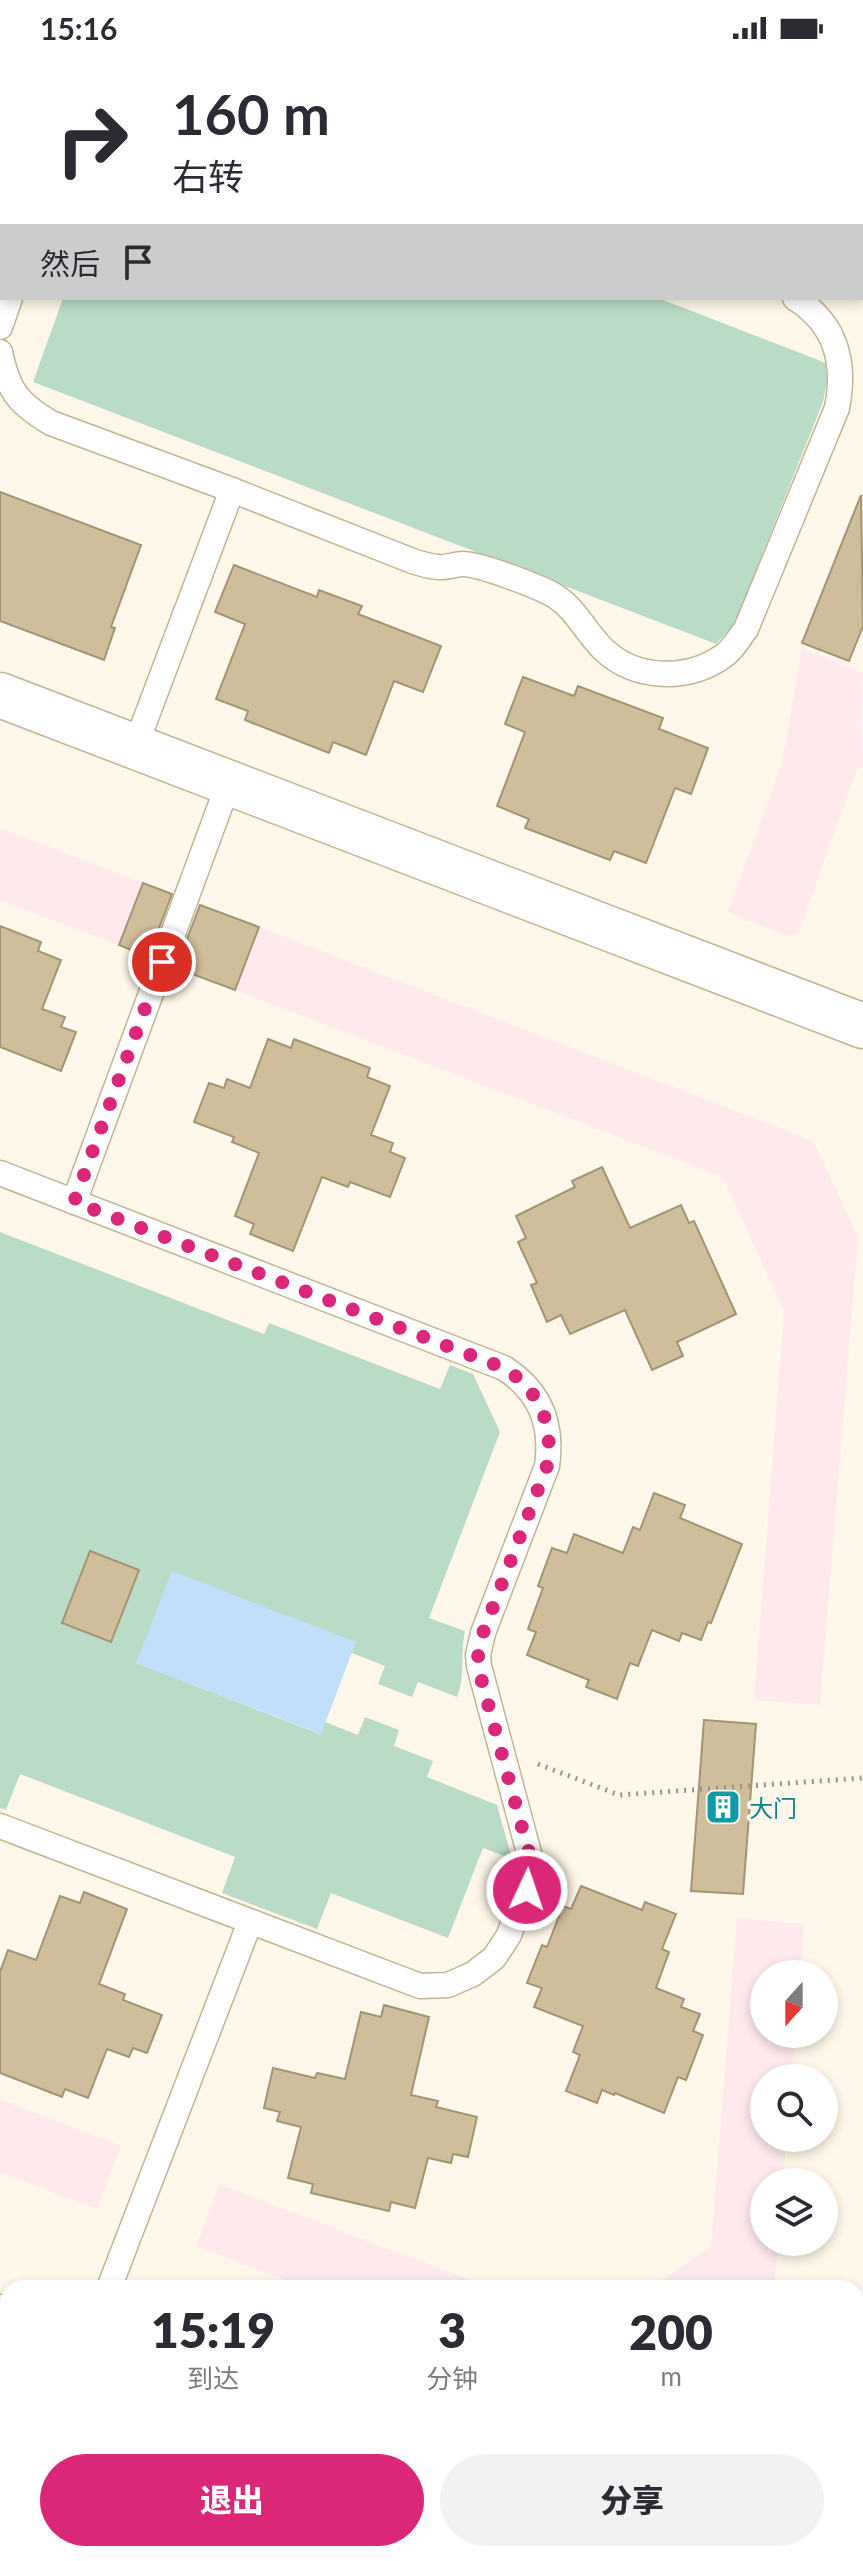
<!DOCTYPE html>
<html lang="zh">
<meta charset="utf-8">
<style>
:root{--surface:#fff;--page:#f2f2f3;--text:#2b2b33;--muted:#7c7c81;--accent:#db2777}
body{margin:0;font-family:Lato,"Noto Sans SC",sans-serif;background:var(--page);color:var(--text);height:100vh;display:flex;flex-direction:column;font-size:30px;white-space:nowrap}
*{box-sizing:border-box;margin:0}
p{font-size:26px;color:var(--muted)}
.icon{flex:none;width:44px;height:44px;fill:none;stroke:currentColor;stroke-width:2;stroke-linecap:round;stroke-linejoin:round}
.map{position:relative;flex:1;overflow:hidden}
.details{position:absolute;left:0px;top:2224px;width:864px;height:282px;display:flex;flex-direction:column;background:var(--surface);border-radius:24px 24px 0 0;box-shadow:0 4px 12px #0003}
.details>*{flex:none}
.top-card{position:absolute;left:0px;top:0px;width:864px;height:244px;box-shadow:0 4px 12px #0003;background:#fff;color:var(--text);overflow:hidden}
.needle{width:52px;rotate:201deg}
.controls{position:absolute;left:750px;top:1904px;display:grid;gap:16px}
.controls a{display:grid;place-items:center;width:88px;height:88px;border-radius:50%;background:var(--surface);box-shadow:0 4px 12px #0003;font-size:40px}
.pin{position:absolute;display:grid;place-items:center;width:68px;height:68px;color:#fff;margin:-34px;border:4px solid #fff;border-radius:50%;box-shadow:0 2px 8px #0007}
.me{position:absolute;width:88px;margin:-44px;rotate:3deg;stroke-linejoin:round;filter:drop-shadow(0 0 6px #0008)}
.turn{display:flex;align-items:center;gap:28px;height:168px;padding:0 40px;font-size:36px}
.turn .icon{width:104px;height:104px;stroke-width:2.5}
.turn b{display:block;font-size:56px;line-height:68px}
.then{display:flex;align-items:center;height:76px;padding:0 40px;background:#0003;gap:16px;font-size:30px}
.eta{display:flex;justify-content:space-evenly;align-items:center;height:136px;text-align:center}
.eta b{font-size:48px;font-weight:800;line-height:56px}
.cta{display:flex;gap:16px;margin-top:auto;padding:16px 40px}
.cta a{flex:1;height:92px;border-radius:48px;background:var(--accent);color:#fff;font-size:32px;font-weight:800;line-height:92px;text-align:center}
.cta a+a{background:var(--page);color:var(--text)}
.status{display:flex;justify-content:space-between;align-items:center;height:56px;padding:0 40px;background:var(--surface);direction:ltr}
.status svg{height:22px;fill:currentColor}
.map>svg:first-child{display:block}
.commercial{fill:#fee9ed}
.green{fill:#badbc6}
.water{fill:#c1defb}
.building{fill:#cfbe9c;stroke:#a49474;stroke-width:2}
.lines{fill:none;stroke-linecap:round;stroke-linejoin:round}
.lane-casing{stroke:#c4b492;stroke-width:27}
.street-casing{stroke:#c4b492;stroke-width:47}
.path{stroke:#9b9487;stroke-width:5;stroke-dasharray:2 6;stroke-linecap:butt}
.lane{stroke:#fff;stroke-width:24}
.street{stroke:#fff;stroke-width:44}
.route{stroke:#db2777;stroke-width:14;stroke-dasharray:0 25.2}
.labels{text-anchor:middle;dominant-baseline:central;stroke-width:7;stroke-linejoin:round;paint-order:stroke}
.culture-label{font-size:24px;fill:#0d838f;stroke:#fff8ea;text-anchor:start}
</style>
<div class="status"><b>15:16</b><svg viewBox="0 0 49 12"><path d="M0 12V9h3v3zM5 12V6h3v6zM10 12V3h3v9zM15 12V0h3v12zM26 1h20v11H26zM47 4h2v5h-2z"/></svg></div>
<div class="map">
<svg width="863" height="2505" viewBox="0 0 863 2505">
<rect width="100%" height="100%" fill="#fff8ea"/>
<!-- commercial -->
<g class="commercial">
<path d="M 802,593 L 863,617 L 861,669 L 863,711 L 857,713 L 799,875 L 795,879 L 787,880 L 728,856 L 782,707 Z"/>
<path d="M 0,772 L 143,827 L 119,889 L 0,844 Z"/>
<path d="M 259,871 L 813,1085 L 858,1181 L 820,1649 L 754,1644 L 784,1255 L 723,1121 L 235,934 Z"/>
<path d="M 737,1862 L 804,1868 L 800,1918 L 764,1918 L 764,1978 L 795,1978 L 791,2022 L 764,2022 L 764,2082 L 786,2082 L 783,2126 L 764,2126 L 764,2186 L 778,2186 L 774,2232 L 652,2232 L 711,2190 Z"/>
<path d="M 0,2043 L 121,2090 L 97,2153 L 0,2116 Z"/>
<path d="M 219,2128 L 490,2232 L 305,2232 L 196,2190 Z"/>
</g>
<!-- green -->
<g class="green">
<path d="M 63,242 L 658,242 L 826,307 L 827,325 L 823,346 L 734,569 L 716,588 L 33,326 Z"/>
<path d="M 0,1176 L 264,1278 L 269,1267 L 440,1333 L 450,1309 L 473,1318 L 500,1376 L 429,1562 L 465,1575 C 460,1598 466,1620 457,1641 L 418,1626 L 412,1641 L 378,1628 L 385,1610 L 352,1597 L 355,1586 L 137,1607 L 320,1678 L 325,1666 L 358,1679 L 365,1661 L 399,1674 L 394,1690 L 433,1705 L 427,1721 L 497,1749 L 512,1803 L 483,1792 L 448,1882 L 331,1837 L 317,1873 L 222,1837 L 235,1801 L 20,1718 L 6,1754 L 0,1752 Z"/>
<path d="M 8,2378 L 8,2498 L 90,2498 L 87,2505 L 0,2505 L 0,2398 Z"/>
</g>
<!-- water -->
<path class="water" d="M 172,1515 L 356,1586 L 321,1678 L 136,1607 Z"/>
<!-- building -->
<g class="building">
<path d="M 0,436 L 141,489 L 111,571 L 115,572 L 104,604 L 0,565 Z"/>
<path d="M 861,439 L 863,570 L 849,605 L 802,587 Z"/>
<path d="M 234,509 L 317,541 L 319,534 L 362,550 L 358,558 L 441,590 L 423,636 L 394,625 L 366,699 L 333,686 L 329,697 L 245,664 L 248,655 L 216,643 L 245,568 L 215,556 Z"/>
<path d="M 523,621 L 574,640 L 578,630 L 663,662 L 659,673 L 708,692 L 691,738 L 675,732 L 646,807 L 614,795 L 610,804 L 525,772 L 529,763 L 497,750 L 525,676 L 505,668 Z"/>
<path d="M 143,827 L 172,838 L 148,901 L 119,889 Z"/>
<path d="M 200,849 L 259,871 L 235,934 L 176,912 Z"/>
<path d="M 0,870 L 41,886 L 38,895 L 61,904 L 42,953 L 65,961 L 61,971 L 76,976 L 61,1015 L 0,991 Z"/>
<path d="M 268,983 L 291,992 L 294,983 L 370,1012 L 367,1021 L 390,1030 L 371,1079 L 393,1087 L 390,1096 L 405,1102 L 390,1141 L 350,1126 L 348,1131 L 322,1121 L 293,1195 L 250,1178 L 254,1168 L 235,1160 L 259,1097 L 232,1086 L 234,1081 L 194,1066 L 209,1027 L 224,1032 L 227,1023 L 250,1032 Z"/>
<path d="M 602,1111 L 630,1172 L 681,1149 L 689,1167 L 694,1165 L 736,1258 L 677,1286 L 683,1300 L 652,1314 L 625,1254 L 570,1278 L 561,1259 L 547,1266 L 531,1229 L 537,1227 L 518,1186 L 526,1182 L 516,1160 L 575,1131 L 572,1125 Z"/>
<path d="M 654,1437 L 685,1449 L 680,1462 L 742,1488 L 711,1567 L 708,1566 L 701,1584 L 682,1577 L 679,1585 L 652,1574 L 638,1610 L 630,1607 L 617,1643 L 586,1631 L 589,1624 L 527,1599 L 536,1576 L 528,1573 L 543,1532 L 538,1530 L 552,1492 L 567,1497 L 574,1478 L 623,1497 L 633,1471 L 640,1474 Z"/>
<path d="M 90,1495 L 139,1514 L 111,1586 L 62,1567 Z"/>
<path d="M 704,1664 L 756,1668 L 743,1838 L 691,1835 Z"/>
<path d="M 581,1830 L 642,1854 L 645,1846 L 676,1858 L 662,1893 L 669,1896 L 656,1932 L 684,1943 L 681,1951 L 700,1958 L 693,1975 L 703,1979 L 686,2024 L 678,2021 L 664,2057 L 615,2037 L 614,2039 L 602,2034 L 597,2047 L 566,2035 L 580,1999 L 573,1996 L 583,1970 L 534,1951 L 542,1932 L 527,1927 L 542,1889 L 547,1891 L 563,1850 L 571,1853 Z"/>
<path d="M 84,1836 L 127,1853 L 99,1928 L 125,1938 L 123,1944 L 162,1959 L 147,1997 L 133,1992 L 129,2001 L 107,1993 L 88,2042 L 65,2033 L 62,2041 L 0,2017 L 0,1916 L 8,1894 L 36,1904 L 60,1840 L 80,1847 Z"/>
<path d="M 384,1949 L 429,1961 L 411,2039 L 438,2045 L 436,2051 L 477,2061 L 468,2101 L 453,2098 L 451,2107 L 428,2102 L 415,2152 L 391,2146 L 389,2155 L 311,2137 L 313,2128 L 288,2122 L 301,2071 L 277,2065 L 280,2056 L 264,2052 L 273,2012 L 315,2022 L 317,2017 L 345,2023 L 361,1956 L 381,1961 Z"/>
</g>
<g class="lines">
<defs>
<g id="lane">
<path d="M 355,2 L 355,0"/>
<path d="M 0,271 L 10,242"/>
<path d="M 0,296 C 8,334 17,347 51,367 L 232,434 L 415,506 C 423,508 431,511 439,511 C 447,512 455,508 463,508 C 480,508 540,531 555,540 C 576,553 586,577 604,594 C 636,624 687,625 722,601 C 732,595 739,582 746,573 L 837,352 C 846,306 836,268 795,242"/>
<path d="M 135,691 L 232,434"/>
<path d="M 0,1117 L 504,1312 C 540,1335 553,1368 547,1410 L 483,1577 L 478,1599 L 479,1610 L 529,1797 L 529,1821 L 509,1879 L 494,1902 L 473,1918 L 448,1929 L 420,1930 L 0,1770"/>
<path d="M 74,1146 L 229,726"/>
<path d="M 109,2232 L 250,1866"/>
<path d="M 171,2505 L 174,2498"/>
</g>
<g id="street">
<path d="M 0,639 L 863,970"/>
<path d="M 0,2261 L 8,2264"/>
<path d="M 619,2498 L 637,2505"/>
</g>
</defs>
<!-- lane casing -->
<use href="#lane" class="lane-casing"/>
<!-- street casing -->
<use href="#street" class="street-casing"/>
<!-- path -->
<path class="path" d="M 538,1708 L 619,1739 L 863,1722"/>
<!-- lane -->
<use href="#lane" class="lane"/>
<!-- street -->
<use href="#street" class="street"/>
</g>
<g class="lines">
<!-- route -->
<path class="route" d="M 162,906 L 74,1146 L 504,1312 C 540,1335 554,1368 547,1410 L 483,1577 L 478,1599 L 482,1626 L 529,1797 L 527,1834"/>
</g>
<!-- icons -->
<defs>
<symbol id="building-square" viewBox="-11 -11 22 22"><rect x="-9" y="-9" width="18" height="18" rx="4" fill="#0f9aa8" stroke="#fff8ea"/><path d="M-4-6H4V6H1V3H-1V6H-4ZM-2.5-4.3h1.7v1.8h-1.7ZM.8-4.3h1.7v1.8H.8ZM-2.5-1h1.7V.8h-1.7ZM.8-1h1.7V.8H.8Z" fill="#fff"/></symbol>
</defs>
<g fill-rule="evenodd">
<use href="#building-square" x="703" y="1731" width="40" height="40"/>
</g>
<g class="labels">
<!-- culture labels -->
<g class="culture-label">
<text x="749" y="1751">大门</text>
</g>
</g>
</svg>
<div class="controls">
<a><svg class="needle" viewBox="-14 -14 28 28"><path d="M0-13l5 13h-10z" fill="#e53935"/><path d="M0 13l5-13h-10z" fill="#7c7c81"/></svg></a>
<a><svg class="icon" aria-label="search" viewBox="0 0 24 24"><circle cx="10" cy="10" r="6"/><path d="M15 15l6 6"/></svg></a>
<a><svg class="icon" aria-label="layers" viewBox="0 0 24 24"><path d="M12 4l9 5-9 5-9-5zM3 14l9 5 9-5"/></svg></a>
</div>
<div class="pin" style="left:162px;top:906px;background:#d93025"><svg class="icon" aria-label="arrive" viewBox="0 0 24 24"><path d="M6 21V4h12l-3 4 3 4H6"/></svg></div>
<svg class="me" style="left:527px;top:1834px" viewBox="-20 -20 40 40"><circle r="17" fill="#db2777" stroke="#fff" stroke-width="3"/><path d="M0-11L8 9 0 5-8 9z" fill="#fff"/></svg>
<div class="top-card">
<div class="turn"><svg class="icon" aria-label="right" viewBox="0 0 24 24"><path d="M7 20v-9h11M14 6l5 5-5 5"/></svg><div><b>160 m</b>右转</div></div>
<div class="then">然后<svg class="icon" aria-label="arrive" viewBox="0 0 24 24"><path d="M6 21V4h12l-3 4 3 4H6"/></svg></div>
</div>
<section class="details">
<div class="eta">
<div><b>15:19</b><p>到达</p></div>
<div><b>3</b><p>分钟</p></div>
<div><b>200</b><p>m</p></div>
</div>
<div class="cta"><a>退出</a><a>分享</a></div>
</section>
</div>
